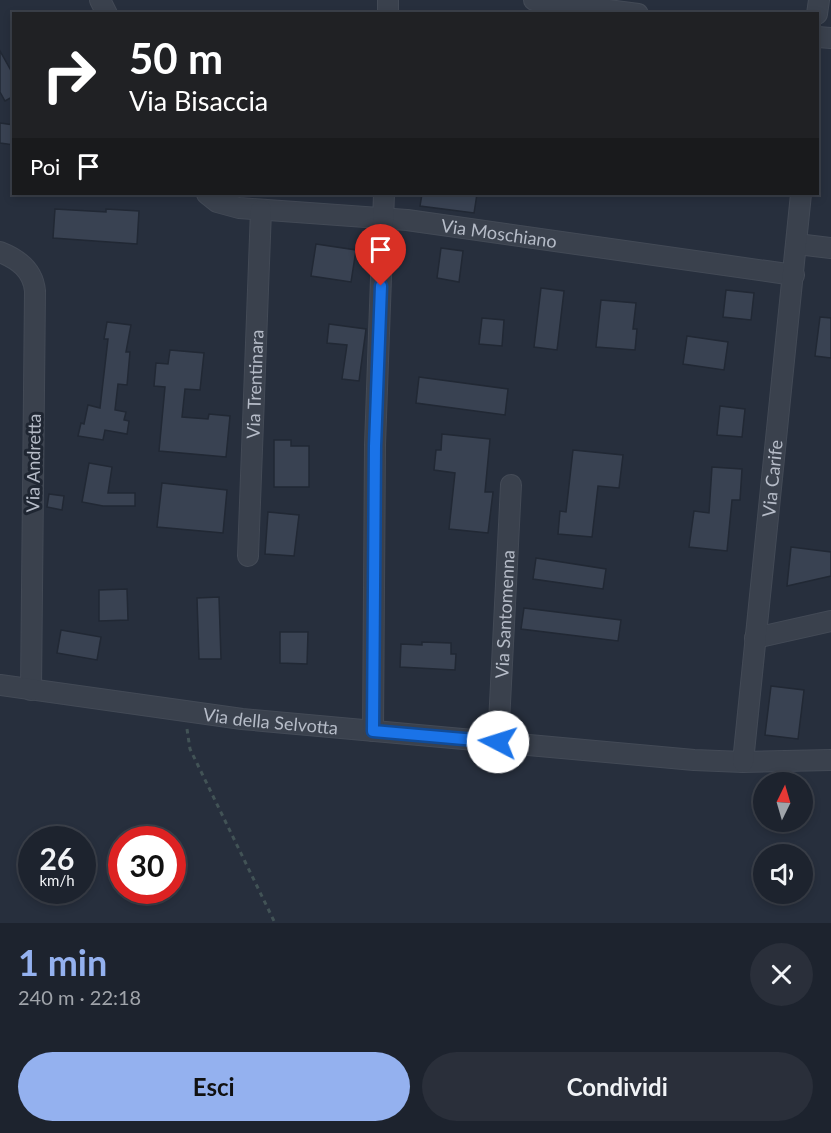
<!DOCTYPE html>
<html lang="it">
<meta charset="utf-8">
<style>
:root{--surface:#1d232e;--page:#2a2f3a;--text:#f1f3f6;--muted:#a0a4aa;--line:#3b404a;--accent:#94b1ef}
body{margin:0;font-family:Lato,sans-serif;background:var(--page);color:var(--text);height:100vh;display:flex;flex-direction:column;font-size:22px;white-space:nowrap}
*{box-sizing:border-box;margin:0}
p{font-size:20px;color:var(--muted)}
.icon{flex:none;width:33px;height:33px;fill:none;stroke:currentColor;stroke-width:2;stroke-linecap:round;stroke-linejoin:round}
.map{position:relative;height:923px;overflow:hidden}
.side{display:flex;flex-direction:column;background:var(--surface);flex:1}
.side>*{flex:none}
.hud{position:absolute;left:12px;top:12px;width:807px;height:183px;border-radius:0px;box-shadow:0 3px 9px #0003,0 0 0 2px var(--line);background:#202124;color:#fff;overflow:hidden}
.needle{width:39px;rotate:5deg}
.buttons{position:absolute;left:753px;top:772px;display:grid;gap:12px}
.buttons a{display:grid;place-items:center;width:60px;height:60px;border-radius:50%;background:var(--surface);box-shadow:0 3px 9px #0003,0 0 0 2px var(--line);font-size:30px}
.speed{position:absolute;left:18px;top:826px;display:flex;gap:12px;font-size:30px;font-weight:700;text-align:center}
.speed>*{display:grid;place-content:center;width:78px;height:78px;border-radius:50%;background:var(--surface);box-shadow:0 3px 9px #0003,0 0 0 2px var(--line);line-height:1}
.speed small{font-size:15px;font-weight:400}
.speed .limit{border:9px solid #d22;background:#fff;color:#111}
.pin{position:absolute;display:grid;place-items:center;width:51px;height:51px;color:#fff;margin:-62px -26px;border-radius:50% 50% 50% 0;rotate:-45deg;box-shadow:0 0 6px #0007}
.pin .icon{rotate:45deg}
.me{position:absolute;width:66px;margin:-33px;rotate:275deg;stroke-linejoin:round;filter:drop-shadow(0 0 4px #0008)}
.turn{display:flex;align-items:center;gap:21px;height:126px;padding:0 18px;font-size:27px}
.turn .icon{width:78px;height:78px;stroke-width:2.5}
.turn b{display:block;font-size:42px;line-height:51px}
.then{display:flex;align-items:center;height:57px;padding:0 18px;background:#0003;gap:12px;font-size:22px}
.round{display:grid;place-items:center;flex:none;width:63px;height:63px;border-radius:32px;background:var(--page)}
.summary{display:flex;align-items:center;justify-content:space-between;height:102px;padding:0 18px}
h1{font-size:36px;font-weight:700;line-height:45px;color:var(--accent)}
.cta{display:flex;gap:12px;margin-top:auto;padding:12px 18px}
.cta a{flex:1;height:69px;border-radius:36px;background:var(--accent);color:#111;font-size:24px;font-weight:700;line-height:69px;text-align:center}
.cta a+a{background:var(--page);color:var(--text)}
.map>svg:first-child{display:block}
.building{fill:#394252;stroke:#212834;stroke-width:1.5}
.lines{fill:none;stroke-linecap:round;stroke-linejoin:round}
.minor-casing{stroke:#434a56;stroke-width:22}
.path{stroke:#425356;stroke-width:3;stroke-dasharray:4.5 4.5;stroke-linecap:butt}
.minor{stroke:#3a414d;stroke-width:20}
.route-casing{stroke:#114b97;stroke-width:15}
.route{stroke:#1a73e8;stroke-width:10}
.labels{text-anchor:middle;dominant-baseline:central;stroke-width:6;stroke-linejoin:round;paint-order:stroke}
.street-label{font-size:18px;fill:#b6bcc8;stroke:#1f2632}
</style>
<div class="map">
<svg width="831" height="923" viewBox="0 0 831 923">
<rect width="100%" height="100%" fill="#272f3d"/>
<!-- building -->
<g class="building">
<path d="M 0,51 L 14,76 L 14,96 L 5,101 L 0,92 Z"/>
<path d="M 0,123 L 14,125 L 14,145 L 0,143 Z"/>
<path d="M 422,194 L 477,194 L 474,213 L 420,206 Z"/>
<path d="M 55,209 L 106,212 L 106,209 L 139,211 L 137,244 L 53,238 Z"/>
<path d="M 316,244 L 356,250 L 351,282 L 311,276 Z"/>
<path d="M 441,248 L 463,251 L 459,282 L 437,278 Z"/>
<path d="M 541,288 L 564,291 L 557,350 L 534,347 Z"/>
<path d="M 726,290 L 754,293 L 751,320 L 723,317 Z"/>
<path d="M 601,300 L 636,303 L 633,329 L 637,329 L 635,350 L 596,347 Z"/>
<path d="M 820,317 L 831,318 L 831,358 L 815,356 Z"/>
<path d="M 482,318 L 504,320 L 502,346 L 479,344 Z"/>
<path d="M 107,322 L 131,325 L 126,352 L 130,352 L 127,385 L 118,384 L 115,410 L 126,412 L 124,420 L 129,421 L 127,434 L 105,430 L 103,440 L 78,436 L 81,423 L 84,424 L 88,405 L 100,408 L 108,339 L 104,339 Z"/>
<path d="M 329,324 L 366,329 L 359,381 L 342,379 L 347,345 L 327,343 Z"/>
<path d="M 687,336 L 728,342 L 724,370 L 683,364 Z"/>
<path d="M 170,350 L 204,353 L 200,390 L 185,389 L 182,417 L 208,419 L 209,414 L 230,416 L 226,457 L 159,451 L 165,387 L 154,386 L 156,363 L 168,364 Z"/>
<path d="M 419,377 L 508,389 L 505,415 L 416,403 Z"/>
<path d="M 720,406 L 745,409 L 742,437 L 717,435 Z"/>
<path d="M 442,434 L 490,439 L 485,492 L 493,492 L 488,533 L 449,529 L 455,473 L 434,470 L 436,450 L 441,450 Z"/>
<path d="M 274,440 L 291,440 L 291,446 L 309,446 L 309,487 L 274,487 Z"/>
<path d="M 573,450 L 623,455 L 619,488 L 598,486 L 592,537 L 558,534 L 560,511 L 566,512 Z"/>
<path d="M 89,463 L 112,467 L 108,493 L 135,493 L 135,506 L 103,506 L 82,502 Z"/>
<path d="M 712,467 L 742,469 L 740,500 L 732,500 L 727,551 L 689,547 L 694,511 L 709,513 Z"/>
<path d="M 162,483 L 227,490 L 223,533 L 157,527 Z"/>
<path d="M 49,494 L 64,496 L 62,510 L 47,507 Z"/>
<path d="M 268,512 L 299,515 L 294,556 L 265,554 Z"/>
<path d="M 791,547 L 831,552 L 831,576 L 787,586 Z"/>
<path d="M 536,558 L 606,569 L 603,589 L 533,579 Z"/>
<path d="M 127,589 L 128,620 L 99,621 L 99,590 Z"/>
<path d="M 219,597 L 221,659 L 199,659 L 197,598 Z"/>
<path d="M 524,608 L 621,620 L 618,641 L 521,629 Z"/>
<path d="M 61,630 L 101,637 L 97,660 L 57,653 Z"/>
<path d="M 280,632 L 308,632 L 307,664 L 280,663 Z"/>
<path d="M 422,642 L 451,643 L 451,654 L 456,654 L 455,670 L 400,667 L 401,644 L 422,645 Z"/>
<path d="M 771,686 L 804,690 L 798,739 L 765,735 Z"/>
</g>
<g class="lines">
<defs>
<g id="minor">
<path d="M 100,0 L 107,14"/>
<path d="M 534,0 L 638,14"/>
<path d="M 388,14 L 388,0"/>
<path d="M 817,14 L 819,0"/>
<path d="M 818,37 L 831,38"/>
<path id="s1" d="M 207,194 L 217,202 L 239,208 L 407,220 L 794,275"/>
<path d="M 797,244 L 831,248"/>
<path d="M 0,252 C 18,259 33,270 35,291 L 31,690"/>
<path id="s2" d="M 248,556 L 261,210"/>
<path d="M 755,638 L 831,621"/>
<path id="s3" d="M 0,685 L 242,719 L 694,760 L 743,762 L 831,760"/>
<path d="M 373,731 L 375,445 L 384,194"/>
<path id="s4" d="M 498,743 L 511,485"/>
<path id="s5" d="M 743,762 L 801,194"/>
</g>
</defs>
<!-- minor casing -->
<use href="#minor" class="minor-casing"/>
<!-- path -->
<path class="path" d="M 187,729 L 190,749 L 275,923"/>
<!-- minor -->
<use href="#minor" class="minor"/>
</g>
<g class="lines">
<defs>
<path id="route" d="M 381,286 L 375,446 L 373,731 L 498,742"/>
</defs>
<!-- route casing -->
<use href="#route" class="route-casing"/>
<!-- route -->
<use href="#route" class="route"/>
</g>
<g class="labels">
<!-- street labels -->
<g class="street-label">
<text stroke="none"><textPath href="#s1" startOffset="297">Via Moschiano</textPath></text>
<text stroke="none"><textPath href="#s2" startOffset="172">Via Trentinara</textPath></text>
<text transform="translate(33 463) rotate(-89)">Via Andretta</text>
<text stroke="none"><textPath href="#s5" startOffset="285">Via Carife</textPath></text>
<text stroke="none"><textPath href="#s4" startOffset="129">Via Santomenna</textPath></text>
<text stroke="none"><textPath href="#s3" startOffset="273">Via della Selvotta</textPath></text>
</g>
</g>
</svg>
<div class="buttons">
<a><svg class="needle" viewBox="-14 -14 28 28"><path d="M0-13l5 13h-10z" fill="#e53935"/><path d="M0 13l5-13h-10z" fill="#a0a4aa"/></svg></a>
<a><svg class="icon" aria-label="sound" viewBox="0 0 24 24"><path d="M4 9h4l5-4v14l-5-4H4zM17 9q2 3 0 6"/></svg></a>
</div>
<div class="speed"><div>26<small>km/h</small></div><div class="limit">30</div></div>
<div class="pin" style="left:381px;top:286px;background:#d93025"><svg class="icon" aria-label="arrive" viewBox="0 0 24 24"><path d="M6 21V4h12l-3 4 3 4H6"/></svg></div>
<svg class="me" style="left:498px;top:742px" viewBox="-20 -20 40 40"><circle r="19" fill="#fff"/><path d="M0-13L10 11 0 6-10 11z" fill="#1a73e8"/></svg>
<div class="hud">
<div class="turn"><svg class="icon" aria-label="right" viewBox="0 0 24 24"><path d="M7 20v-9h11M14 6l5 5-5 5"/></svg><div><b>50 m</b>Via Bisaccia</div></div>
<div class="then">Poi<svg class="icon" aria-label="arrive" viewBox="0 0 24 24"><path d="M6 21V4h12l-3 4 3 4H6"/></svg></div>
</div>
</div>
<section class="side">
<div class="summary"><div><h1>1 min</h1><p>240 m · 22:18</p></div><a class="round"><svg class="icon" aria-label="close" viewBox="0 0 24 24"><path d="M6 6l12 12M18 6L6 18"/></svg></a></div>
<div class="cta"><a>Esci</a><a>Condividi</a></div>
</section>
